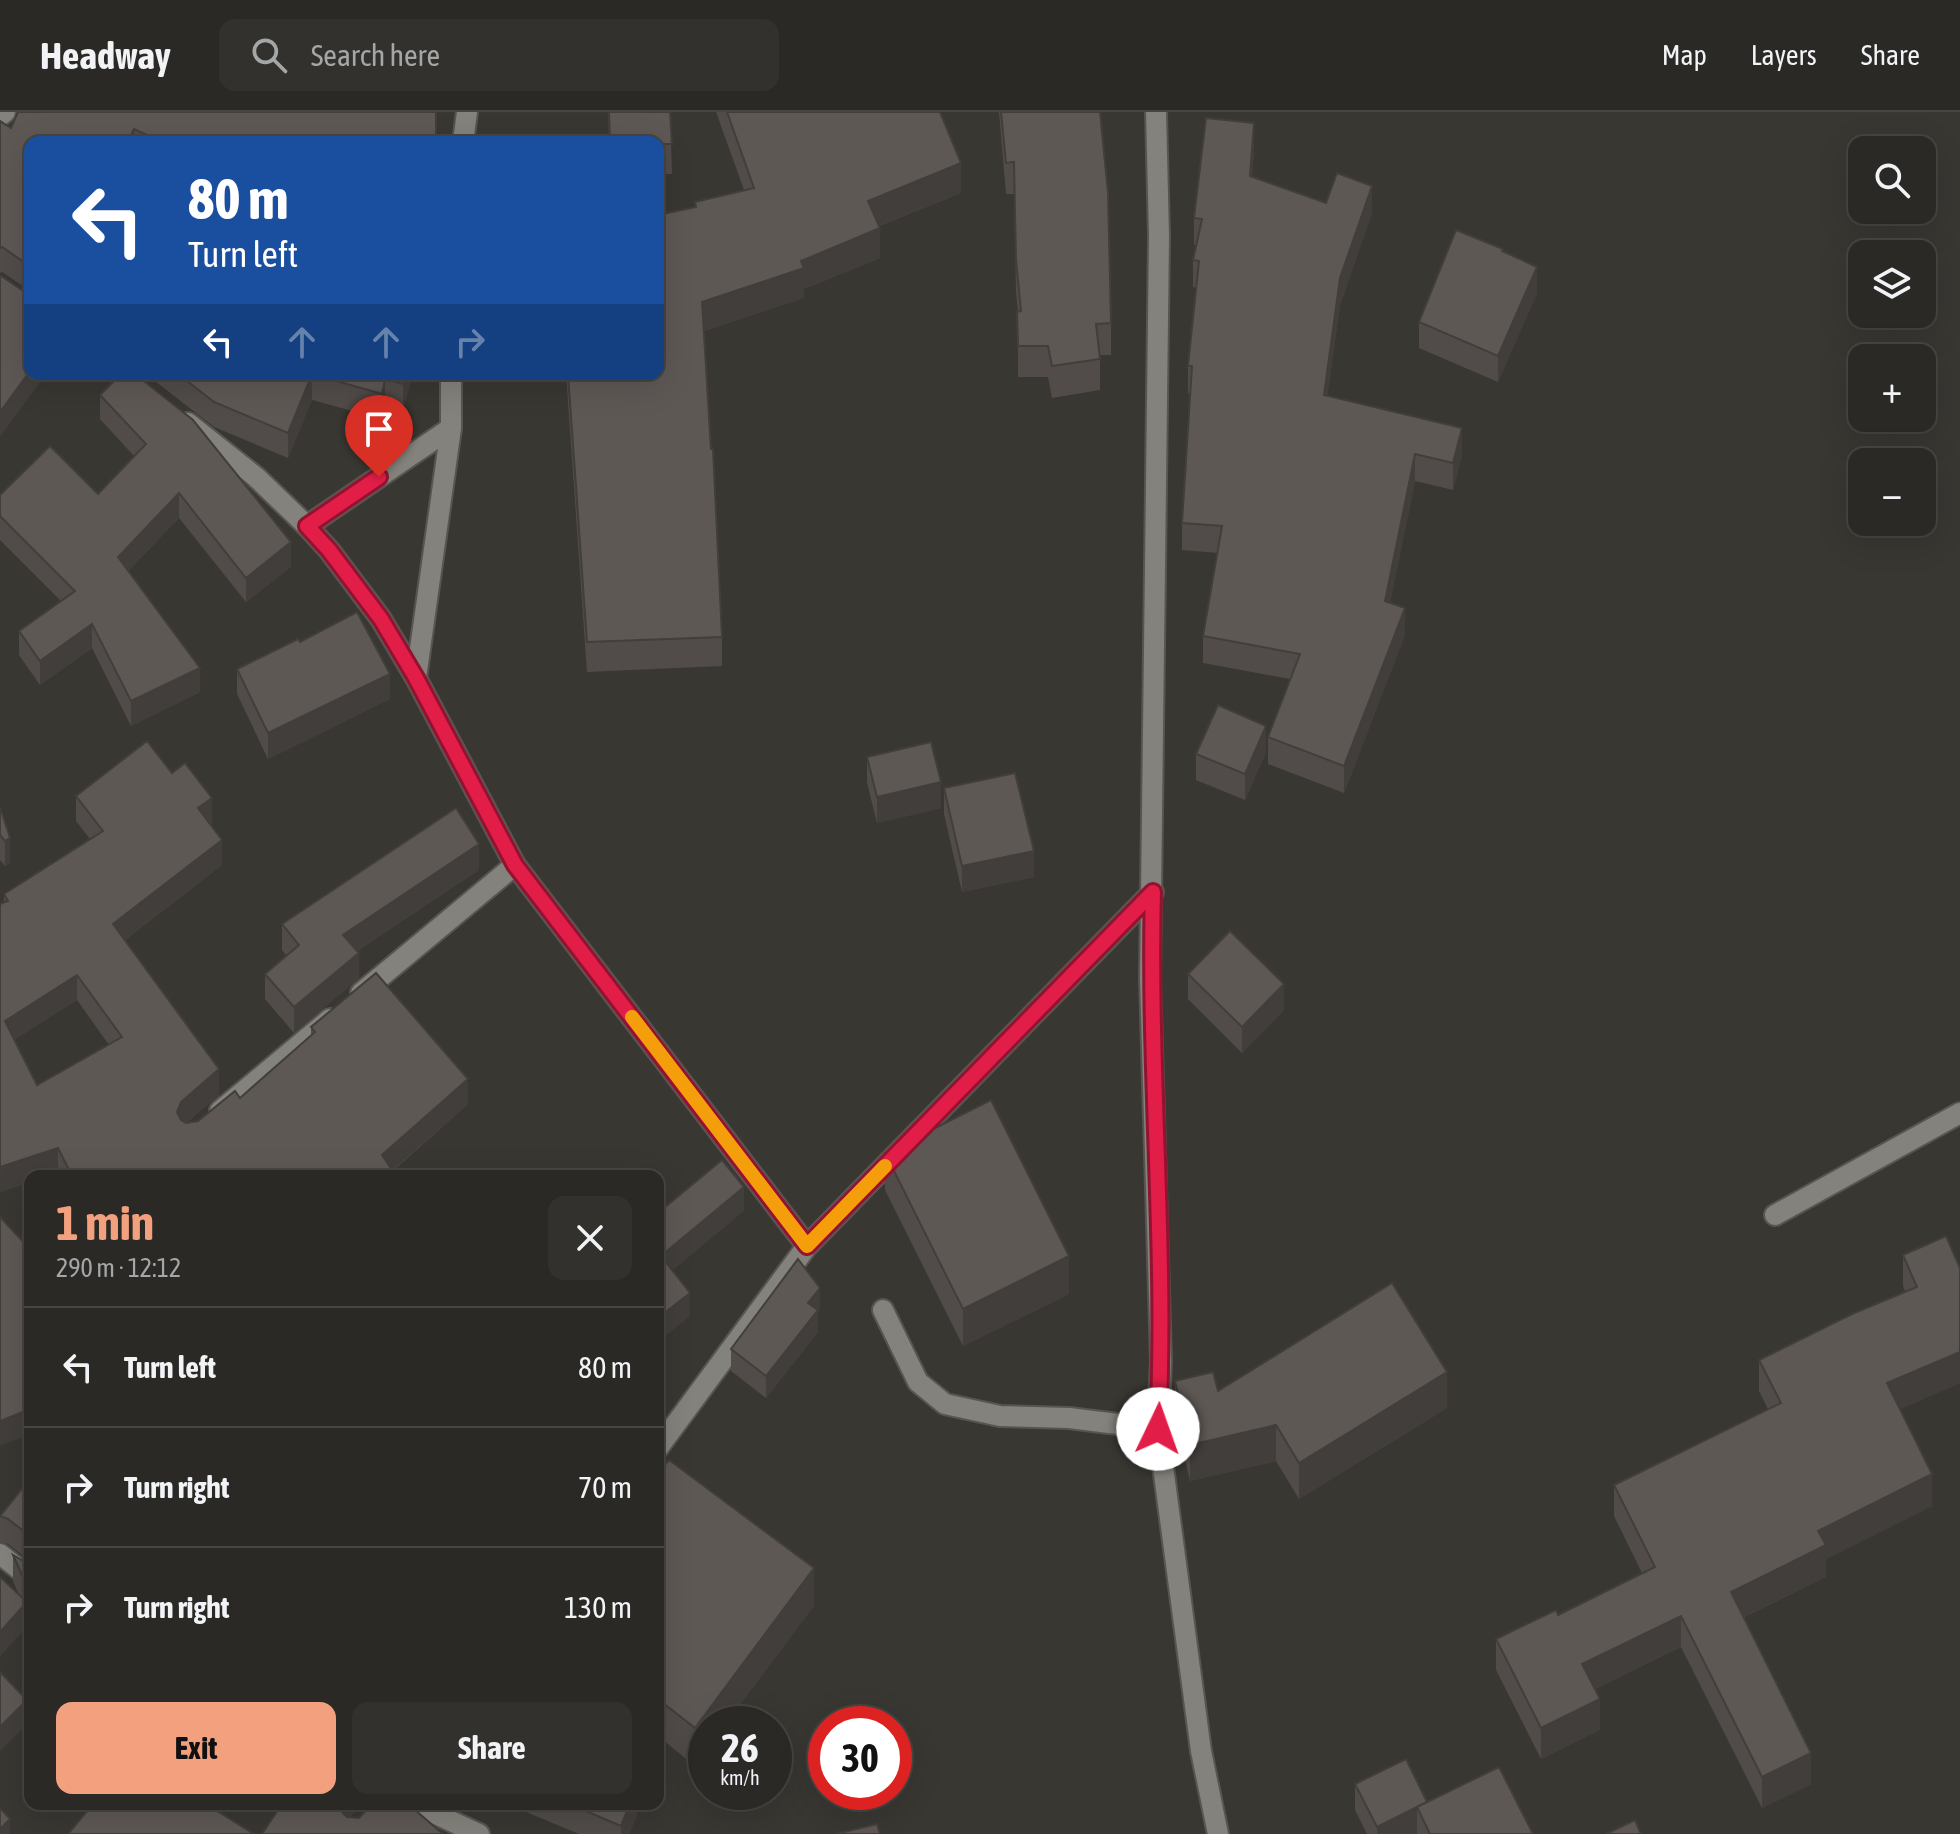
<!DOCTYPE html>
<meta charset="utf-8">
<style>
:root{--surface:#2a2926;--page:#32312e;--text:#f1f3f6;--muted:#a5a6a7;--line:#464543;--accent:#f2a07e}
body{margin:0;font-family:"Asap Condensed",sans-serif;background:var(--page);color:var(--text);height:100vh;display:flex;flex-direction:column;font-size:30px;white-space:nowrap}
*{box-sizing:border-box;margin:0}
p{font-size:26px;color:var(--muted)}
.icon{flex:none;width:44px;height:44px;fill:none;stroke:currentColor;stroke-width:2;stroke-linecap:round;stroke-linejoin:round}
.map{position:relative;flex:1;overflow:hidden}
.side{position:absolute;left:24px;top:1058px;width:640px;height:640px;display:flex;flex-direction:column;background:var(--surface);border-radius:16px;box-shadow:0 8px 32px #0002,0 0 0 2px var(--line)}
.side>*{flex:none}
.hud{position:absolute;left:24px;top:24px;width:640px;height:244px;border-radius:16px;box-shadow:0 8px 32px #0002,0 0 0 2px var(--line);background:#1a4fa0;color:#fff;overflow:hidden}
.tools{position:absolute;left:1848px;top:24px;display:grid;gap:16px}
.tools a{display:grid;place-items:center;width:88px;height:88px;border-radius:16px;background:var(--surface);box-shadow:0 8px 32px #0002,0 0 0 2px var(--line);font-size:40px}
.speed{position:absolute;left:688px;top:1594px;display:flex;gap:16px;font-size:40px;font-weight:700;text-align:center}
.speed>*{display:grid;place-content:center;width:104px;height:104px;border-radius:50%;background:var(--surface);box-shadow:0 8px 32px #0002,0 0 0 2px var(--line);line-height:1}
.speed small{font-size:20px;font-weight:400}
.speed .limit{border:12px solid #d22;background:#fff;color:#111}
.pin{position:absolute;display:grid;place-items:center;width:68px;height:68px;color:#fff;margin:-82px -34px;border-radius:50% 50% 50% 0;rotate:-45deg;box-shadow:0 0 8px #0007}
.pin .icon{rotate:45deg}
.me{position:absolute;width:88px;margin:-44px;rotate:3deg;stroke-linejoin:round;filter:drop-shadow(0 0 6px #0008)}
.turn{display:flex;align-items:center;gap:28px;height:168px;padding:0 32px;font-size:36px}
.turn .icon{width:104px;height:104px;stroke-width:2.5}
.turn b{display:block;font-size:56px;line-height:68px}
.lanes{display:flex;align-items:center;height:76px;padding:0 32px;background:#0003;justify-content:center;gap:40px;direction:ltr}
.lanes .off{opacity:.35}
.round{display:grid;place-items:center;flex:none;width:84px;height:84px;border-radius:16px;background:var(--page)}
.overview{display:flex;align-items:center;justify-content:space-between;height:136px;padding:0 32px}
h1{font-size:48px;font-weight:700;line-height:60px;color:var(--accent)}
.primary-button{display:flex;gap:16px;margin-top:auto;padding:16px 32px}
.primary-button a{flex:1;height:92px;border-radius:16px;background:var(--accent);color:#111;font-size:32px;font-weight:700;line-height:92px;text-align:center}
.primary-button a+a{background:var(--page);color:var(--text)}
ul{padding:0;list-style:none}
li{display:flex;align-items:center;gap:24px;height:120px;padding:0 32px;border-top:2px solid var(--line)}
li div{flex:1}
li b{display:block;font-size:30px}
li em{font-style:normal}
header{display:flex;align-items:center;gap:48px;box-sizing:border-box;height:112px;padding:0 40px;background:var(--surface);border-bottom:2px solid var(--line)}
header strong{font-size:38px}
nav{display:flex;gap:44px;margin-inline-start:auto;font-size:28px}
.search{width:560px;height:72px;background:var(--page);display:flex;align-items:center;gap:20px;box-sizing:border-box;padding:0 28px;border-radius:16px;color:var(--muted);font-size:30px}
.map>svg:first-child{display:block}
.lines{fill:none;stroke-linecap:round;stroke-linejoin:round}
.street-casing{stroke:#565551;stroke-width:24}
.street{stroke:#83827c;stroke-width:20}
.wall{fill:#514c49;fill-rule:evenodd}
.shaded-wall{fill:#423e3c}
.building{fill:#5e5855;stroke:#423e3c;stroke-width:2;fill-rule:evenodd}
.route-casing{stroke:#92132f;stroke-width:20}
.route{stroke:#e11d48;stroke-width:14}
.slow{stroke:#f59e0b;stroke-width:14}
</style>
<header>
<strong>Headway</strong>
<div class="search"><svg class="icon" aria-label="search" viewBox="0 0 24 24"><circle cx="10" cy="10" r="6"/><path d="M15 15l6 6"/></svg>Search here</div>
<nav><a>Map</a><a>Layers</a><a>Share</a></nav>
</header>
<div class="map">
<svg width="1960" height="1722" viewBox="0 0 1960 1722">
<rect width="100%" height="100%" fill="#383732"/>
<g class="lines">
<defs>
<g id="street">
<path d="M 1156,0 L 1159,124 L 1150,867 L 1161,1249 L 1158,1317 L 1201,1639 L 1218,1722"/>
<path d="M 0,4 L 5,0"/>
<path d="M 463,30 L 467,0"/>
<path d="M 188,311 L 256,365 L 307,414 L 329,438 L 381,507 L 416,566 L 515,753 L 807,1134"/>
<path d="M 307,414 L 451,316"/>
<path d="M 416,566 L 451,316 L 451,262"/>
<path d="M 361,881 L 515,753"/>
<path d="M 220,999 L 330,907"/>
<path d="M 1775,1103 L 1960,1001"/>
<path d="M 883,1198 L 918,1270 L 945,1292 L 1000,1304 L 1069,1306 L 1158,1317"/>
<path d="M 658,1336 L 807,1134 L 1153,780"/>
<path d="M 0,1442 L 30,1466"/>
<path d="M 414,1692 L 479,1722"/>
</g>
</defs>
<!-- street casing -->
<use href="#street" class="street-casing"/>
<!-- street -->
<use href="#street" class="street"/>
</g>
<!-- wall -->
<g class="wall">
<path d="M 18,0 L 436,27 L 442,30 L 30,30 L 30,179 L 2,160 L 0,161 L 0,9 L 11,16 Z"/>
<path d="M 608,0 L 670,0 L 672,62 L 658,62 L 658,30 L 609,30 Z"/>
<path d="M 716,0 L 940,0 L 961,81 L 879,114 L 880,146 L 804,177 L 804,186 L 704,219 L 722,525 L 722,554 L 587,560 L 566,262 L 658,262 L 695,95 L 695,90 L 744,78 Z"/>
<path d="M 999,0 L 1100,0 L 1111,211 L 1111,243 L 1100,243 L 1100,278 L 1052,286 L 1048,265 L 1018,265 L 1018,200 L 1016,180 L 1014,82 L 1006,82 Z"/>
<path d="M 1254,38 L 1252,64 L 1326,91 L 1372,101 L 1340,193 L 1327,284 L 1462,343 L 1453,378 L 1415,369 L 1390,491 L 1405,523 L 1344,681 L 1268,652 L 1268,625 L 1290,567 L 1203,551 L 1203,524 L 1218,441 L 1182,438 L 1182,411 L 1191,281 L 1188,281 L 1188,254 L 1196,176 L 1193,175 L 1193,148 L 1196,133 L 1194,133 L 1194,106 Z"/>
<path d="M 1503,140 L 1537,181 L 1498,270 L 1419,236 L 1419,210 Z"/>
<path d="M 146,262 L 413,262 L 403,297 L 385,292 L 382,307 L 312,288 L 288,346 L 214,315 Z"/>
<path d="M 100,283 L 291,455 L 246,490 L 179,406 L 128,459 L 200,580 L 131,614 L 92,536 L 40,573 L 19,543 L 19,519 L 61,489 L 0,428 L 0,383 L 98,382 L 134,344 L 100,307 Z"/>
<path d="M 300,530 L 390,587 L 268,647 L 237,582 L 237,557 Z"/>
<path d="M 1266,640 L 1245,688 L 1196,668 L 1196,642 Z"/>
<path d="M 867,645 L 941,696 L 877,711 L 867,671 Z"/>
<path d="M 944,676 L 1034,765 L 962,780 L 944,702 Z"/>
<path d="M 76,684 L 212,711 L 210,712 L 222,753 L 125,828 L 219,983 L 186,1011 L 198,1009 L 240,986 L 311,923 L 311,915 L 468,992 L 393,1059 L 396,1064 L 59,1064 L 58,1061 L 49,1064 L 30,1064 L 30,1070 L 0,1080 L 4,782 L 90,727 L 76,709 ZM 77,888 L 109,933 L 37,973 L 14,928 Z"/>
<path d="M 0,695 L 10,752 L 5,754 L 0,748 Z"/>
<path d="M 479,758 L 357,839 L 359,866 L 294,921 L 265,887 L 265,862 L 286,843 L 282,838 L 282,812 Z"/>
<path d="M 1188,862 L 1284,898 L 1242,941 L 1188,887 Z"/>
<path d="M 885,1041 L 1069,1182 L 963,1234 L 885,1078 Z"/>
<path d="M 1903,1143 L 1960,1271 L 1900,1297 L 1932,1394 L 1826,1447 L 1826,1465 L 1744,1505 L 1811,1672 L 1762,1696 L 1681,1535 L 1595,1577 L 1600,1618 L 1541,1647 L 1496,1558 L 1496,1527 L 1558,1503 L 1642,1461 L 1614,1404 L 1614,1373 L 1768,1297 L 1759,1279 L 1759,1248 L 1905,1179 L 1903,1174 Z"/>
<path d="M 820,1198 L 818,1201 L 818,1220 L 766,1286 L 731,1259 L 731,1237 Z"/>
<path d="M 1175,1269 L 1218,1279 L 1447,1296 L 1299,1387 L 1276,1349 L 1190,1369 L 1175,1305 Z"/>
<path d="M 658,1362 L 814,1494 L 706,1612 L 706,1639 L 695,1654 L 658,1624 Z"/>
<path d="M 30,1374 L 30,1449 L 8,1432 L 0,1430 L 0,1403 Z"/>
<path d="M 13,1443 L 30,1479 L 23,1487 L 27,1514 L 0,1544 L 0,1465 L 19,1483 L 13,1469 Z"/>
<path d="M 1355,1672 L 1427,1690 L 1430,1722 L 1417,1722 L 1417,1721 L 1414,1722 L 1367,1722 L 1355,1698 Z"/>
<path d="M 507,1692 L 637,1692 L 637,1703 L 629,1722 L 579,1722 Z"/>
</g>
<!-- shaded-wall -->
<g class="shaded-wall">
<path d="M 1254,11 L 1254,38 L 1250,91 L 1250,64 Z"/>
<path d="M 134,17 L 134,30 L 128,30 Z"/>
<path d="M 961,51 L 961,81 L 868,118 L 868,89 Z"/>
<path d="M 1372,74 L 1372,101 L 1340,193 L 1324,310 L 1324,283 L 1340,166 Z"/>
<path d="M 880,116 L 880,146 L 804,177 L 804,186 L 702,220 L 702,190 Z"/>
<path d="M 1537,155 L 1537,181 L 1498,270 L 1498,244 Z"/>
<path d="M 30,259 L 30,262 L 46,262 L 0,325 L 0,300 Z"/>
<path d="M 312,262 L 312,288 L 288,346 L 288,321 Z"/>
<path d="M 405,262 L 413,262 L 403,297 L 403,272 Z"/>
<path d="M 385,267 L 385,292 L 382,307 L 382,282 Z"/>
<path d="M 1462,316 L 1462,343 L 1453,378 L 1453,351 Z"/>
<path d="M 1415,342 L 1415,369 L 1385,516 L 1385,489 Z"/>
<path d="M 179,381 L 179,406 L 118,469 L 118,445 Z"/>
<path d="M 291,430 L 291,455 L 246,490 L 246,466 Z"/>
<path d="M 1405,496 L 1405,523 L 1344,681 L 1344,654 Z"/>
<path d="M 92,512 L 92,536 L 40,573 L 40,549 Z"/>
<path d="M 200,556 L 200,580 L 131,614 L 131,589 Z"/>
<path d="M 390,562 L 390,587 L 268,647 L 268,621 Z"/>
<path d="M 1266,614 L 1266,640 L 1245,688 L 1245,662 Z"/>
<path d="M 941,670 L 941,696 L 877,711 L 877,685 Z"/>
<path d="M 212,686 L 212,711 L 198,721 L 198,696 Z"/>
<path d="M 10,726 L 10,752 L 5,754 L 5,729 Z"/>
<path d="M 222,728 L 222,753 L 113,837 L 113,812 Z"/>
<path d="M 479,732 L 479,758 L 343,848 L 343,823 Z"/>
<path d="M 1034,739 L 1034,765 L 962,780 L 962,754 Z"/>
<path d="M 359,841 L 359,866 L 294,921 L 294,895 Z"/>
<path d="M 77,863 L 77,888 L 5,934 L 5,909 Z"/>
<path d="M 1284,872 L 1284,898 L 1242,941 L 1242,915 Z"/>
<path d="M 219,957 L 219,983 L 181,1015 L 177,1000 L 181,990 Z"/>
<path d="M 468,967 L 468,992 L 386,1064 L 382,1043 Z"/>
<path d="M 58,1036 L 58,1061 L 49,1064 L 30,1064 L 30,1070 L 0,1080 L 0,1055 Z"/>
<path d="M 744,1075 L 744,1099 L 661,1168 L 661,1144 Z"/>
<path d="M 1069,1144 L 1069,1182 L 963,1234 L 963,1197 Z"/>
<path d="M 820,1176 L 820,1198 L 818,1201 L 818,1220 L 766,1286 L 766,1264 L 808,1191 Z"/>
<path d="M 690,1181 L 690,1204 L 658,1230 L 658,1206 Z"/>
<path d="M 1960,1240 L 1960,1271 L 1887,1303 L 1887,1271 Z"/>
<path d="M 1447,1260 L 1447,1296 L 1299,1387 L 1299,1351 Z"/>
<path d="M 30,1297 L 30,1322 L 0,1334 L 0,1309 Z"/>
<path d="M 1276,1313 L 1276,1349 L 1190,1369 L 1190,1333 Z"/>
<path d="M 1932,1362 L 1932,1394 L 1826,1447 L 1826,1465 L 1731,1511 L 1731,1480 L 1818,1419 Z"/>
<path d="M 30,1453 L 30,1479 L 22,1489 L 22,1463 Z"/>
<path d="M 814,1456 L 814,1494 L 726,1612 L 706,1612 L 706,1639 L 695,1654 L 695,1616 Z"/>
<path d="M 27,1490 L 27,1514 L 0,1544 L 0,1520 Z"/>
<path d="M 1681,1504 L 1681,1535 L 1582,1583 L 1582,1552 Z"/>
<path d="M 1600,1587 L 1600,1618 L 1541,1647 L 1541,1616 Z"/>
<path d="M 27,1588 L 27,1612 L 0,1639 L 0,1615 Z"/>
<path d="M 1811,1641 L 1811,1672 L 1762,1696 L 1762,1665 Z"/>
<path d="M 1427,1690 L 1417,1695 L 1417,1721 L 1414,1722 L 1377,1722 L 1377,1715 Z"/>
<path d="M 341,1692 L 355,1692 L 355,1699 L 341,1719 Z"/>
<path d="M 630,1692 L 637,1692 L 637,1703 L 629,1722 L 621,1722 L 621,1714 Z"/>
<path d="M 10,1707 L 10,1722 L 0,1722 L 0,1717 Z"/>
</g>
<!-- building -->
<g class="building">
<path d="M 18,0 L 436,0 L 436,27 L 442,27 L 442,30 L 174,30 L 169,28 L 168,30 L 163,30 L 134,17 L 128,30 L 30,30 L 30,154 L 2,135 L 0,136 L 0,9 L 11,16 Z"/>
<path d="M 609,0 L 670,0 L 672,32 L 658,32 L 658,30 L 610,30 Z"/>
<path d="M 727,0 L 940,0 L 961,51 L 868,89 L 880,116 L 801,149 L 804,156 L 702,190 L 711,337 L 713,337 L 722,525 L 587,530 L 568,262 L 658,262 L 658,103 L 696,95 L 695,90 L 754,76 Z"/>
<path d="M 1001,0 L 1100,0 L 1108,81 L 1111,211 L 1096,212 L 1100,247 L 1052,254 L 1048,234 L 1018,234 L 1017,200 L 1021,199 L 1016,148 L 1014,50 L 1006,51 Z"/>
<path d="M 1206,6 L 1254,11 L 1250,64 L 1326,91 L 1337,61 L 1372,74 L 1340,166 L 1324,283 L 1462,316 L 1453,351 L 1415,342 L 1385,489 L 1405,496 L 1344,654 L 1268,625 L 1300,542 L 1203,524 L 1222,414 L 1182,411 L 1192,254 L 1188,254 L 1199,149 L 1193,148 L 1202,107 L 1194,106 Z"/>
<path d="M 1456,118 L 1503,137 L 1502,139 L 1537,155 L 1498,244 L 1419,210 Z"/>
<path d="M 0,163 L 28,182 L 30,181 L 30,259 L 0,300 Z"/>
<path d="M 121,262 L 135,262 L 193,308 L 291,430 L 246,466 L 179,381 L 118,445 L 200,556 L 131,589 L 92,512 L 40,549 L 19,519 L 75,479 L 0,404 L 0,383 L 50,334 L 98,382 L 146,332 L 100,283 Z"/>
<path d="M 178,262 L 405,262 L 403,272 L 385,267 L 382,282 L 312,262 L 288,321 L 214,290 Z"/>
<path d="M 357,500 L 390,562 L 268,621 L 237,557 L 298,527 L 300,530 Z"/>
<path d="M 1218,593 L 1266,614 L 1245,662 L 1196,642 Z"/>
<path d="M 147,629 L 172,661 L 185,651 L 212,686 L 198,696 L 222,728 L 113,812 L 219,957 L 181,990 L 177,1000 L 181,1008 L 186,1011 L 198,1009 L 235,979 L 240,986 L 315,920 L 311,915 L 376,861 L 468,967 L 382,1043 L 396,1064 L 72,1064 L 58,1036 L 0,1055 L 0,792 L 8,789 L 4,782 L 103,719 L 76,684 ZM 77,863 L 122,925 L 37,973 L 5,909 Z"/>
<path d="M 931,630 L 941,670 L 877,685 L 867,645 Z"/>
<path d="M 1015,661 L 1034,739 L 962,754 L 944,676 Z"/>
<path d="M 0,695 L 10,726 L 5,729 L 0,723 Z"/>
<path d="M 456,696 L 479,732 L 343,823 L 359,841 L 294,895 L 265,862 L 299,833 L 282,812 Z"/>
<path d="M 1230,819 L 1284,872 L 1242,915 L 1188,862 Z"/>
<path d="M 991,988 L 1069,1144 L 963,1197 L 885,1041 Z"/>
<path d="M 722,1048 L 744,1075 L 661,1144 L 690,1181 L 658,1206 L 658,1087 L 665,1095 Z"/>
<path d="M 634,1058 L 639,1064 L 627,1064 Z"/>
<path d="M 0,1105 L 30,1137 L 30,1297 L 0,1309 Z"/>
<path d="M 1946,1124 L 1960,1156 L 1960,1240 L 1887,1271 L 1932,1362 L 1818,1419 L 1826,1433 L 1731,1480 L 1811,1641 L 1762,1665 L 1681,1504 L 1582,1552 L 1600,1587 L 1541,1616 L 1496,1527 L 1556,1498 L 1558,1503 L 1655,1455 L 1614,1373 L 1781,1291 L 1759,1248 L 1852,1202 L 1917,1175 L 1903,1143 Z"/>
<path d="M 798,1147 L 820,1176 L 808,1191 L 818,1198 L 766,1264 L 731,1237 Z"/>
<path d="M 1392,1171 L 1447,1260 L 1299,1351 L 1276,1313 L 1190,1333 L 1175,1269 L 1213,1260 L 1218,1279 Z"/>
<path d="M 669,1348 L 814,1456 L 695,1616 L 658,1587 L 658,1579 L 662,1574 L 658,1570 L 658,1482 L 662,1478 L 658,1475 L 658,1362 Z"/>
<path d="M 30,1374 L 30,1424 L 8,1407 L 0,1404 L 21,1378 Z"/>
<path d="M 13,1443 L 30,1453 L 22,1463 Z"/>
<path d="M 0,1465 L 27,1490 L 0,1520 Z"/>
<path d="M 0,1560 L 27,1588 L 0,1615 Z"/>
<path d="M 1406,1647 L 1427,1690 L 1377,1715 L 1355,1672 Z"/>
<path d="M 1499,1655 L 1533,1722 L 1430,1722 L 1417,1695 Z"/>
<path d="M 93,1692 L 206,1692 L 254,1722 L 68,1722 Z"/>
<path d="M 282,1692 L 341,1692 L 342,1700 L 347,1705 L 359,1706 L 372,1692 L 408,1692 L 443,1722 L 262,1722 Z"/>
<path d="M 569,1692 L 630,1692 L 621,1714 Z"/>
<path d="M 0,1696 L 10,1707 L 0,1717 Z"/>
<path d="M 1635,1708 L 1641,1722 L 1606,1722 Z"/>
<path d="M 877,1712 L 880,1722 L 836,1722 Z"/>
</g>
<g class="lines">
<defs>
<path id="route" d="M 379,365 L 307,414 L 329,438 L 381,507 L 416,566 L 515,753 L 807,1134 L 1153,780 C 1148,959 1167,1138 1158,1317"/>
</defs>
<!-- route casing -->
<use href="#route" class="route-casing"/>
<!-- route -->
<use href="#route" class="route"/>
<!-- slow -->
<path class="slow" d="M 632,905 L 807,1134 L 885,1054"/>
</g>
</svg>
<div class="tools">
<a><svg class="icon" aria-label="search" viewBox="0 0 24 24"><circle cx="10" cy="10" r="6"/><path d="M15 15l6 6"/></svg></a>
<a><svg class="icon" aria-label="layers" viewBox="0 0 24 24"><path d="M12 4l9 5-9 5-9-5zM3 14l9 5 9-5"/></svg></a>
<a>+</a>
<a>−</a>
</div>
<div class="speed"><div>26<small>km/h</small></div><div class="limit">30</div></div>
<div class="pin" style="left:379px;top:365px;background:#d93025"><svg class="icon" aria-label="arrive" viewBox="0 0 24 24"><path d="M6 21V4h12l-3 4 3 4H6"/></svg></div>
<svg class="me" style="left:1158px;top:1317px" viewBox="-20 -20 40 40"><circle r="19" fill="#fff"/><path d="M0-13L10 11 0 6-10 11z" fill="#e11d48"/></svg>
<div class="hud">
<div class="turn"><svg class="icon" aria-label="left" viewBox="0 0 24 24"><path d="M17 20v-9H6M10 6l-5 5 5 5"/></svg><div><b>80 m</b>Turn left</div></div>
<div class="lanes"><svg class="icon" aria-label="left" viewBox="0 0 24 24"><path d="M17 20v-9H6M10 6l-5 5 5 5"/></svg><svg class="icon off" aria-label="ahead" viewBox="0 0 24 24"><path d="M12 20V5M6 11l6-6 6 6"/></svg><svg class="icon off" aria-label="ahead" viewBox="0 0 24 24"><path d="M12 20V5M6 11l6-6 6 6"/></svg><svg class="icon off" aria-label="right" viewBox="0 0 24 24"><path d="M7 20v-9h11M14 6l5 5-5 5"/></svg></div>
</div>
<section class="side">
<div class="overview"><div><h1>1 min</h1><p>290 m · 12:12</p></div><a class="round"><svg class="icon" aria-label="close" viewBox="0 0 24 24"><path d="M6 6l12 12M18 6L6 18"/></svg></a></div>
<ul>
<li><svg class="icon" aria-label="left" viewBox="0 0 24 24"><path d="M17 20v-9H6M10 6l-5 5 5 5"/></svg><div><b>Turn left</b></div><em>80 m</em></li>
<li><svg class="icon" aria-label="right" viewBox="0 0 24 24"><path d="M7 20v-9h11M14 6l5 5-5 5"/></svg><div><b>Turn right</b></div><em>70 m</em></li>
<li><svg class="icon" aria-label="right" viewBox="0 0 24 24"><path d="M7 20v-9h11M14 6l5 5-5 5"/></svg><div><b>Turn right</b></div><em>130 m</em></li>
</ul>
<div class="primary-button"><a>Exit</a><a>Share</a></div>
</section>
</div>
